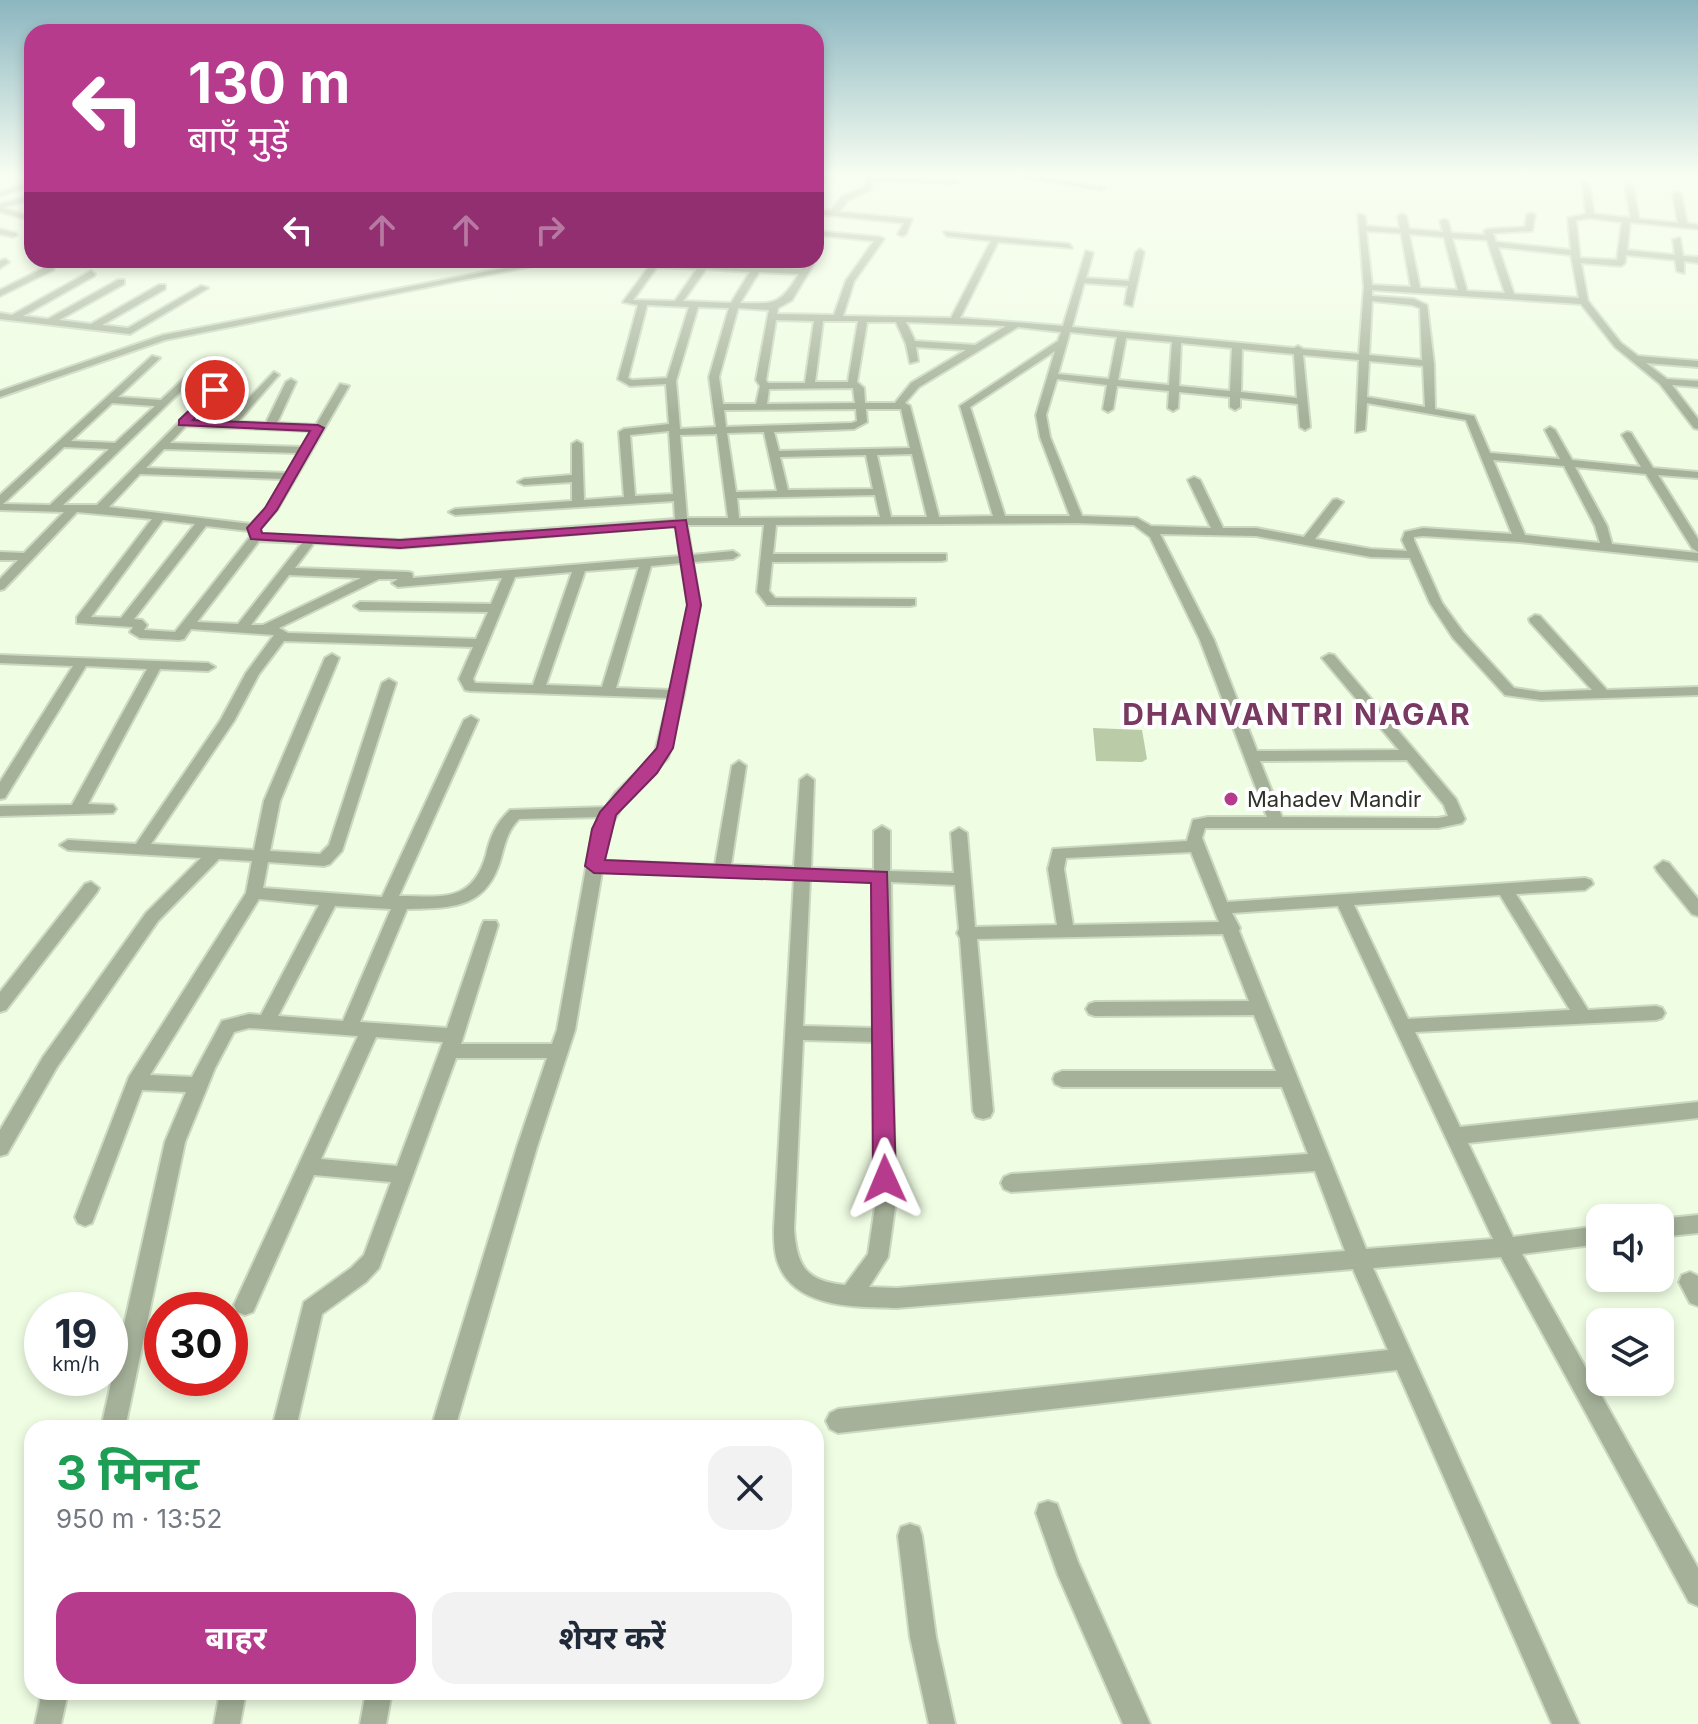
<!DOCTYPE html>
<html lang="hi">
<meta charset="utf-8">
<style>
:root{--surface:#fff;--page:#f2f2f3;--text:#1f2937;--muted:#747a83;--accent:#b63b8d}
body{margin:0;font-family:Inter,"Noto Sans Devanagari",sans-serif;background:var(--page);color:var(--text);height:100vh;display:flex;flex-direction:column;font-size:30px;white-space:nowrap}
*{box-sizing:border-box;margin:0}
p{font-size:26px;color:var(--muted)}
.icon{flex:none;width:44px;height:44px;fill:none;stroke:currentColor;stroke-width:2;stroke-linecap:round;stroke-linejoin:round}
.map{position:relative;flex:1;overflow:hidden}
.sheet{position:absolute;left:24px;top:1420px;width:800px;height:280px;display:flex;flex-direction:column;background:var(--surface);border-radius:24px;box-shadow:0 4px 12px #0003}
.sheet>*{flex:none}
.top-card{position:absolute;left:24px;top:24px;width:800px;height:244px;border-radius:24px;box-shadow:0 4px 12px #0003;background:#b63b8d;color:#fff;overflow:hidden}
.controls{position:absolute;left:1586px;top:1204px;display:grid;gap:16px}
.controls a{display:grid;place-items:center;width:88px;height:88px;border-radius:16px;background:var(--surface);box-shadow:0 4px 12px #0003;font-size:40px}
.speed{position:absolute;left:24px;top:1292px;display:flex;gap:16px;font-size:40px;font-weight:700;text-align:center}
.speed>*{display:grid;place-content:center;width:104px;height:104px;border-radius:50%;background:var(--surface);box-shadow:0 4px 12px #0003;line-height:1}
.speed small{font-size:20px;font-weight:400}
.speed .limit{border:12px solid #d22;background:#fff;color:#111}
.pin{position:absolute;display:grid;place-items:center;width:68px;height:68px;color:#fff;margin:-34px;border:4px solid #fff;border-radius:50%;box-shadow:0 2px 8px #0007}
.me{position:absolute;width:88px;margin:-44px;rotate:359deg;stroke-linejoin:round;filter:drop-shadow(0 0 6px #0008)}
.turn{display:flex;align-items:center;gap:28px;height:168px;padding:0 32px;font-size:36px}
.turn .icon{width:104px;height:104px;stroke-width:2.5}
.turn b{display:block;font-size:56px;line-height:68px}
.lanes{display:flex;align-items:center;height:76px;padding:0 32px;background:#0003;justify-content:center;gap:40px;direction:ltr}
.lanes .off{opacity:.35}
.round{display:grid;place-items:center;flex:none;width:84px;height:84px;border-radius:24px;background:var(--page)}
.summary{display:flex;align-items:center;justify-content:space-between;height:136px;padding:0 32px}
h1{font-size:48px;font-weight:700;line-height:60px;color:#1e9e55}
.cta{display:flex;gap:16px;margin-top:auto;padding:16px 32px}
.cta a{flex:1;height:92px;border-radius:24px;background:var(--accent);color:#fff;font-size:32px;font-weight:700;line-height:92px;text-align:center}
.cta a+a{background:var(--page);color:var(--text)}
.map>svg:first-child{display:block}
.green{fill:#bacba8}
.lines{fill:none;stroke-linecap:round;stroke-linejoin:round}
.street-casing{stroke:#ccd9c2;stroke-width:4}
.street{fill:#a5b199;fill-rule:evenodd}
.route{fill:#b63b8d;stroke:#76265c;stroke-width:2}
.poi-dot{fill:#b63b8d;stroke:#fff;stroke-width:3}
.labels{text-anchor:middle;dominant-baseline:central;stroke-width:8;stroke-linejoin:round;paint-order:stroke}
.poi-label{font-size:22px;fill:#2e3329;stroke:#fff;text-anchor:start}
.district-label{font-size:30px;font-weight:bold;letter-spacing:2px;fill:#783a60;stroke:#fff}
</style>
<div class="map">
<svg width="1698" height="1724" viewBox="0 0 1698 1724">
<rect width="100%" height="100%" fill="#effde3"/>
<!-- green -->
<path class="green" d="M 1093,728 L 1142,730 L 1147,759 L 1142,762 L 1096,761 Z"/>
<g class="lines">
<defs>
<g id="street">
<path d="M 822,176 L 830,176 L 816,190 L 816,183 Z"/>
<path d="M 864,176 L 954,180 L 958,182 L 954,184 L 874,181 L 871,190 L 848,200 L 839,212 L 912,219 L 906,234 L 902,236 L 898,234 L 904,223 L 816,214 L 816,210 L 831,211 L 842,196 L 865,187 L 867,179 Z"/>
<path d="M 1013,176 L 1031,176 L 1105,188 L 1101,190 Z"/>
<path d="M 1582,181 L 1589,183 L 1594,214 L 1631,218 L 1625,186 L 1629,184 L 1633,186 L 1639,219 L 1678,223 L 1673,194 L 1677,192 L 1681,194 L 1687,223 L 1698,225 L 1698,229 L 1630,222 L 1627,250 L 1675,255 L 1673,240 L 1680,238 L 1683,256 L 1698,257 L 1698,263 L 1684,261 L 1684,273 L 1677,271 L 1675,260 L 1626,255 L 1625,263 L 1621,266 L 1581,263 L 1588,301 L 1621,343 L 1638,356 L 1698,361 L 1698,367 L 1646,363 L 1667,379 L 1698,381 L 1698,387 L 1672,385 L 1698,419 L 1698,429 L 1694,428 L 1660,384 L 1615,347 L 1581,304 L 1372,290 L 1372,296 L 1414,299 L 1427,305 L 1434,364 L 1435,409 L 1474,416 L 1490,453 L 1560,459 L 1545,430 L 1550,427 L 1555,430 L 1572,460 L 1641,467 L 1622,435 L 1627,432 L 1631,433 L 1653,468 L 1698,472 L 1698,478 L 1658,475 L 1698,539 L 1698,552 L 1692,548 L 1646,474 L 1575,467 L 1607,526 L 1612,544 L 1698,553 L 1698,561 L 1520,542 L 1423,536 L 1414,537 L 1414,540 L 1442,603 L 1463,632 L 1514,688 L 1541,692 L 1592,690 L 1530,622 L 1529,619 L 1535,615 L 1540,616 L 1607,690 L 1698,687 L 1698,695 L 1541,700 L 1505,695 L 1453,638 L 1430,603 L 1410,558 L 1371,557 L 1256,536 L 1160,534 L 1214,640 L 1257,751 L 1399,750 L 1322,658 L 1329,654 L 1334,655 L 1456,799 L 1465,819 L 1462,823 L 1438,828 L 1205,828 L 1202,838 L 1227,902 L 1585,878 L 1591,880 L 1593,884 L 1585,890 L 1516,894 L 1588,1010 L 1656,1006 L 1662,1008 L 1665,1013 L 1662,1018 L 1656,1020 L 1415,1032 L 1460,1127 L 1698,1102 L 1698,1118 L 1468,1143 L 1513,1237 L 1600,1226 L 1600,1244 L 1522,1254 L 1698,1568 L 1698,1606 L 1689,1602 L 1501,1257 L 1373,1268 L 1579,1724 L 1552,1724 L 1397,1370 L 838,1433 L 830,1429 L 826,1421 L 830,1413 L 838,1409 L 1388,1350 L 1353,1269 L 897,1308 C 856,1307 792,1309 777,1260 C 774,1250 774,1239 774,1229 L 794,879 L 602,872 L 575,1030 L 537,1147 L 455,1428 L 431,1428 L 517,1147 L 547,1058 L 456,1058 L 379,1268 L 366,1282 L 322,1314 L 296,1428 L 272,1428 L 304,1302 L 351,1268 L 364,1255 L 391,1182 L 314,1175 L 253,1312 L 245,1315 L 237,1312 L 234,1305 L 358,1036 L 249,1028 L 234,1032 L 215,1068 L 185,1142 L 125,1428 L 101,1428 L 165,1142 L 186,1092 L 142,1090 L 92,1223 L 85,1226 L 78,1223 L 75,1217 L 129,1077 L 246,893 L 252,861 L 219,859 L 158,921 L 57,1067 L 7,1154 L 0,1156 L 0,1130 L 43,1057 L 146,913 L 201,858 L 68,850 L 60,845 L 68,840 L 136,844 L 220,721 L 246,673 L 274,635 L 191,629 L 184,639 L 179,640 L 140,638 L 130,632 L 133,627 L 77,623 L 77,617 L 152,519 L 77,512 L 4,589 L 0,590 L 0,579 L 18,560 L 0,560 L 0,552 L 24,553 L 64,512 L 0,510 L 0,495 L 152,356 L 160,358 L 118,397 L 161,400 L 198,365 L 206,367 L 63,505 L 97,505 L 231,370 L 234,371 L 234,375 L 191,420 L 227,421 L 274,372 L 279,375 L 277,377 L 238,422 L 266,423 L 286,382 L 291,379 L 296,382 L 277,423 L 316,425 L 340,384 L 349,386 L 277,510 L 260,529 L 261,534 L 400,540 L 675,519 L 674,501 L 455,515 L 449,512 L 455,509 L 572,501 L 572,482 L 524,485 L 518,482 L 524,479 L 572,475 L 572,444 L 577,441 L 582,444 L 584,500 L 624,497 L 619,432 L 624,429 L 669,424 L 666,384 L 630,386 L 618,379 L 638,305 L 623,302 L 654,260 L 701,264 L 703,260 L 711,260 L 709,264 L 754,267 L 759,260 L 767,260 L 762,267 L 802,269 L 808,260 L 816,260 L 792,300 L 778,308 L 777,314 L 834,315 L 846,281 L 874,241 L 816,235 L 816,231 L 880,237 L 884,239 L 854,281 L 843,316 L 951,318 L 991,241 L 947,236 L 944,232 L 1069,244 L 1072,248 L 998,242 L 960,318 L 1063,326 L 1086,251 L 1093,253 L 1086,278 L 1129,281 L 1136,252 L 1140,249 L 1144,252 L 1132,306 L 1125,304 L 1128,286 L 1084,283 L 1072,327 L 1294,348 L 1298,346 L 1303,349 L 1359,354 L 1364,287 L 1358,214 L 1365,216 L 1366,226 L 1400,229 L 1398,216 L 1402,214 L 1406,216 L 1409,229 L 1443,232 L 1440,221 L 1444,219 L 1448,221 L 1451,233 L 1485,235 L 1484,231 L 1488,229 L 1525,227 L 1527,215 L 1531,213 L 1535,215 L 1532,231 L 1493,233 L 1496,242 L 1571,250 L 1568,218 L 1586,214 ZM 1590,218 L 1622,222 L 1617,260 L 1580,258 L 1576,220 ZM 1366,231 L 1401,233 L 1411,287 L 1372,285 ZM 1409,234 L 1444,237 L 1458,290 L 1420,288 ZM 1452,238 L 1487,240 L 1505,293 L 1467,291 ZM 1498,247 L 1571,255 L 1579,298 L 1514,294 ZM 657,267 L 697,269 L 675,301 L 633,300 ZM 706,269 L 750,272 L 731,303 L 683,301 ZM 759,272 L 799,274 C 780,305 775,304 740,303 ZM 1372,301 L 1412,305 L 1420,308 L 1422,360 L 1369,355 ZM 647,305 L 689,307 L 667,378 L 632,380 L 628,378 ZM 698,307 L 729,308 L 709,377 L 716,427 L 680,429 L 676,381 ZM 738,308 L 769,310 L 756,380 L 760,386 L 756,404 L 723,404 L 719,377 ZM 776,320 L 814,321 L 805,383 L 768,383 L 766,380 ZM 823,321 L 858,321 L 848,382 L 815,382 ZM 867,322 L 896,322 L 906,344 L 910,363 L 918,361 L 916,347 L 966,350 L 911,383 L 895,403 L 865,403 L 864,388 L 857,382 ZM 906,322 L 1006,326 L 975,345 L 915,341 ZM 1018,327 L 1061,332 L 1058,341 L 960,406 L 993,516 L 939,517 L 910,406 L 905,403 L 919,387 ZM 1070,332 L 1117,337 L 1109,379 L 1058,374 ZM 1126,338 L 1172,342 L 1169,385 L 1118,380 ZM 1181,343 L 1232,348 L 1230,391 L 1179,386 ZM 1242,349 L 1294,354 L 1297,398 L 1241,392 ZM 1055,351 L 1036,415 L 1040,437 L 1070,516 L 1005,516 L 970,407 ZM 1303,355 L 1359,360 L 1356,432 L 1365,430 L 1367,403 L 1466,420 L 1512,534 L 1423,528 L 1405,532 L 1402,540 L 1407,551 L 1371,549 L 1315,539 L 1343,502 L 1337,499 L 1333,500 L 1304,537 L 1256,528 L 1223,528 L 1200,480 L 1194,477 L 1188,480 L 1211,528 L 1151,526 L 1137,518 L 1082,516 L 1050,437 L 1046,415 L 1057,379 L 1107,385 L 1103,409 L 1108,412 L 1113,409 L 1117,386 L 1169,391 L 1168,408 L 1173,411 L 1178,408 L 1179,392 L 1230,397 L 1230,407 L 1235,410 L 1240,407 L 1240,398 L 1298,404 L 1300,427 L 1305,430 L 1310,427 ZM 1369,361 L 1423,366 L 1425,407 L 1367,397 ZM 853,388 L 855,403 L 767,404 L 769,389 ZM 112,403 L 155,406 L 115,443 L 71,441 ZM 856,409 L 857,421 L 852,423 L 726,427 L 724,410 ZM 866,409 L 901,409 L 910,448 L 779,451 L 774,432 L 854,429 L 867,422 ZM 186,426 L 312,431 L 303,447 L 170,443 ZM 669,431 L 673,494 L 635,496 L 630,435 ZM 764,432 L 777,491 L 736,492 L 727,433 ZM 717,434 L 728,518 L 687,518 L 680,435 ZM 64,447 L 109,449 L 50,505 L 3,504 ZM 164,449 L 299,453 L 287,473 L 146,468 ZM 912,454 L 927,517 L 891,517 L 877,455 ZM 866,455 L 873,489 L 788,490 L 780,457 ZM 1493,460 L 1564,466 L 1595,526 L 1600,543 L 1525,535 ZM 140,474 L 284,479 L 266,508 L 251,524 L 109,507 ZM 875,495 L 880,517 L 739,518 L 737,498 ZM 163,520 L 195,524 L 121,618 L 91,617 ZM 1077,523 L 1134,525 L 1150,537 L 1200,640 L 1267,817 L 1208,817 L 1193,820 L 1187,841 L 1053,849 L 1048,869 L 1057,925 L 975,927 L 967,833 L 959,828 L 951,833 L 954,873 L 890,871 L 890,831 L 882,826 L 874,831 L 874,870 L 811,868 L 814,780 L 807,775 L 800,780 L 794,867 L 731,865 L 746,766 L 739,761 L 732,766 L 715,865 L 603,861 L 609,829 L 626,800 L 668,758 L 684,694 L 700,605 L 693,562 L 733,559 L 739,555 L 733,551 L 692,555 L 687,525 L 764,525 L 757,592 L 767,605 L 910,606 L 915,605 L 915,599 L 775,598 L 769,591 L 772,562 L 942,561 L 946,560 L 946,554 L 773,554 L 776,525 ZM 206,526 L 249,531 L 250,537 L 175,632 L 144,630 L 147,625 L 142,620 L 134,619 ZM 676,526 L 680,556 L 413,578 L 412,573 L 408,572 L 295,568 L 314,543 L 400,548 ZM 259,541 L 302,543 L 238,624 L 197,622 ZM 681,563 L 688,605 L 671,690 L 616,688 L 651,566 ZM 639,567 L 602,687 L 546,685 L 585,571 ZM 572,572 L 533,685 L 475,683 L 473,679 L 515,577 ZM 289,575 L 361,578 L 263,625 L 251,625 ZM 502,578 L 491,604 L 360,602 L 354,606 L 360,610 L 488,612 L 476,639 L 288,633 L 279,628 L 379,579 L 398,579 L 392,583 L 398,587 ZM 284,641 L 473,647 L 459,679 L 465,690 L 470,691 L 669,698 L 654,756 L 615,793 L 606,807 L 510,810 C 496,823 490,837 486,855 C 472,904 441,896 399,896 L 478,720 L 471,716 L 464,720 L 382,897 L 263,888 L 268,862 L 324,866 L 330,864 L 342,851 L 396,683 L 389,679 L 382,683 L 329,845 L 320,854 L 270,851 L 280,801 L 339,658 L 332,654 L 325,658 L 264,801 L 254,850 L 151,844 L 234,721 L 259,674 ZM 1407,760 L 1444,805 L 1448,816 L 1438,818 L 1282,817 L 1260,761 ZM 600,817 L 593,829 L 557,1030 L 552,1044 L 461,1044 L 498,925 L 496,921 L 484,921 L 482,925 L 447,1028 L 360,1022 L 407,909 C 452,908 487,909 501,858 C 505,843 508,830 519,819 ZM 1191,852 L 1219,922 L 1073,925 L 1064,869 L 1066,858 ZM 810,879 L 874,882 L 875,1028 L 803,1026 ZM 891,882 L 955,885 L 959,929 L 957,933 L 960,938 L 973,1111 L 976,1117 L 983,1119 L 990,1117 L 993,1111 L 977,939 L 1223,934 L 1249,1001 L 1095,1002 L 1089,1004 L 1086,1009 L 1089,1014 L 1095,1016 L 1254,1015 L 1276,1071 L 1062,1071 L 1055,1074 L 1053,1079 L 1055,1084 L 1062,1087 L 1282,1087 L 1308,1154 L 1011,1174 L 1004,1177 L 1001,1183 L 1004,1189 L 1011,1192 L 1315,1171 L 1345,1251 L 897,1288 L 869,1287 L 888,1257 L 895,1207 ZM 1500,895 L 1570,1010 L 1408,1019 L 1354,905 ZM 259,899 L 319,905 L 261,1015 L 249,1014 L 222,1021 L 192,1077 L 150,1075 ZM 335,906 L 391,909 L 343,1021 L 278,1016 ZM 1338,906 L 1493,1239 L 1366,1249 L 1239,931 L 1240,928 L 1232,913 ZM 376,1037 L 443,1042 L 397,1166 L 321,1159 ZM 803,1040 L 875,1042 L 875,1207 L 868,1254 L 845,1285 C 806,1281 797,1267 794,1229 Z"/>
<path d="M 29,182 L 32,182 L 32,186 L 0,196 L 0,192 Z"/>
<path d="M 32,195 L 32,199 L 3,208 L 32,217 L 32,221 L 0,212 L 0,204 Z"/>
<path d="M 0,229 L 16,233 L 17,235 L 13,237 L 0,234 Z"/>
<path d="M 5,259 L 9,262 L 0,268 L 0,261 Z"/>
<path d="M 545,260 L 562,260 L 165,340 L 0,397 L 0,391 L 163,335 Z"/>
<path d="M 50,265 L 54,268 L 53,270 L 0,296 L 0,290 Z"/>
<path d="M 91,271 L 95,274 L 94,276 L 23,316 L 48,319 L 118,280 L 124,280 L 124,284 L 59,320 L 91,324 L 159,285 L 165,285 L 165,289 L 102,325 L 128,328 L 201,286 L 208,288 L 130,334 L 0,319 L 0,313 L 12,315 Z"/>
<path d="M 0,655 L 208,663 L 215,667 L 208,671 L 160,669 L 88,804 L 113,805 L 116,809 L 113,813 L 0,816 L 0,806 L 72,805 L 147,669 L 86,666 L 5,798 L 0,799 L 0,782 L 73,666 L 0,663 Z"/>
<path d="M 1663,861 L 1669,863 L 1698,899 L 1698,916 L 1692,914 L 1657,871 L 1655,867 Z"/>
<path d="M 91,882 L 99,888 L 97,892 L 6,1010 L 0,1012 L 0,992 L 85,884 Z"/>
<path d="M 1698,1215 L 1698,1233 L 1660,1237 L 1660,1219 Z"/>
<path d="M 1690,1272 L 1698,1276 L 1698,1306 L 1690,1303 L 1679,1282 L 1682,1275 Z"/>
<path d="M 1048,1501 L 1057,1504 L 1078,1562 L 1150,1724 L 1123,1724 L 1058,1575 L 1036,1513 L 1039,1504 Z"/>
<path d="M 910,1524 L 919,1527 L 922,1536 L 936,1637 L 955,1724 L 929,1724 L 910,1637 L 898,1536 L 901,1527 Z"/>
<path d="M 42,1692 L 68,1692 L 61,1724 L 35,1724 Z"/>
<path d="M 220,1692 L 246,1692 L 240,1724 L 214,1724 Z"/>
<path d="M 366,1692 L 392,1692 L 386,1724 L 360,1724 Z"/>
</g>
</defs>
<!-- street casing -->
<use href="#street" class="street-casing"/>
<!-- street -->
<use href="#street" class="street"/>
</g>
<!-- sky -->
<linearGradient id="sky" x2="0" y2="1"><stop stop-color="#8bb6c0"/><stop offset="0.42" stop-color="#f8fef2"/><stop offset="1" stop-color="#f8fef2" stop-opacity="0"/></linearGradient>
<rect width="1698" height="417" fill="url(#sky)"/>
<!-- route -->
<path class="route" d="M 215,386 L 221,390 L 193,420 L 318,425 L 324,428 L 277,510 L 261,529 L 262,533 L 400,540 L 686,520 L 701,605 L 673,748 L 657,773 L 616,815 L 605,860 L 887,872 L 896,1179 L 893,1186 L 885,1188 L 877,1186 L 873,1179 L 871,883 L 594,873 L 585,866 L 592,829 L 600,812 L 657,748 L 687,605 L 675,527 L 400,548 L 251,539 L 247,528 L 265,508 L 310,431 L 179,425 L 179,420 Z"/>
<!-- markers -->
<circle class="poi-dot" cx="1231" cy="799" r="8"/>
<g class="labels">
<!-- poi labels -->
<g class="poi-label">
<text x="1247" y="799">Mahadev Mandir</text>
</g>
<!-- district labels -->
<g class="district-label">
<text x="1297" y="714">DHANVANTRI NAGAR</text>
</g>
</g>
</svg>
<div class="controls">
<a><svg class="icon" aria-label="sound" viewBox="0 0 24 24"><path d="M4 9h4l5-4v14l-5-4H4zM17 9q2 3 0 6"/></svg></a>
<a><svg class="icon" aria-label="layers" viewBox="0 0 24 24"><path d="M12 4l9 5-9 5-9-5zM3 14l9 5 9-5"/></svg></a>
</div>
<div class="speed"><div>19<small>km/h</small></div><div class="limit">30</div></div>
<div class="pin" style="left:215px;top:390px;background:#d93025"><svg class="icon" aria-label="arrive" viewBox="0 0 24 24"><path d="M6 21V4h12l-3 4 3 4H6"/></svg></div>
<svg class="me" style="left:885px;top:1179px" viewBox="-20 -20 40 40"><path d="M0-17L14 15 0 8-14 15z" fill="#b63b8d" stroke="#fff" stroke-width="4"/></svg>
<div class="top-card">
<div class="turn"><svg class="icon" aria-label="left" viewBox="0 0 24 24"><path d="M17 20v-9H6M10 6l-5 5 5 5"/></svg><div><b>130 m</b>बाएँ मुड़ें</div></div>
<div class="lanes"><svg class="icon" aria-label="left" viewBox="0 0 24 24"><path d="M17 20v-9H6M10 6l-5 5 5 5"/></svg><svg class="icon off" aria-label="ahead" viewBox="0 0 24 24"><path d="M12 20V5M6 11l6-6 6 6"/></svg><svg class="icon off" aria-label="ahead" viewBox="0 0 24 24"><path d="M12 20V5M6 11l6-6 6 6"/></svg><svg class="icon off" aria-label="right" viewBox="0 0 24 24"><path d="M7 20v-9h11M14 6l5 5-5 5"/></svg></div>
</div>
<section class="sheet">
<div class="summary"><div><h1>3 मिनट</h1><p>950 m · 13:52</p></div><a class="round"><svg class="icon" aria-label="close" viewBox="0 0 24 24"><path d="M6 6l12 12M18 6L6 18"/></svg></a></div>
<div class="cta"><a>बाहर</a><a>शेयर करें</a></div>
</section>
</div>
